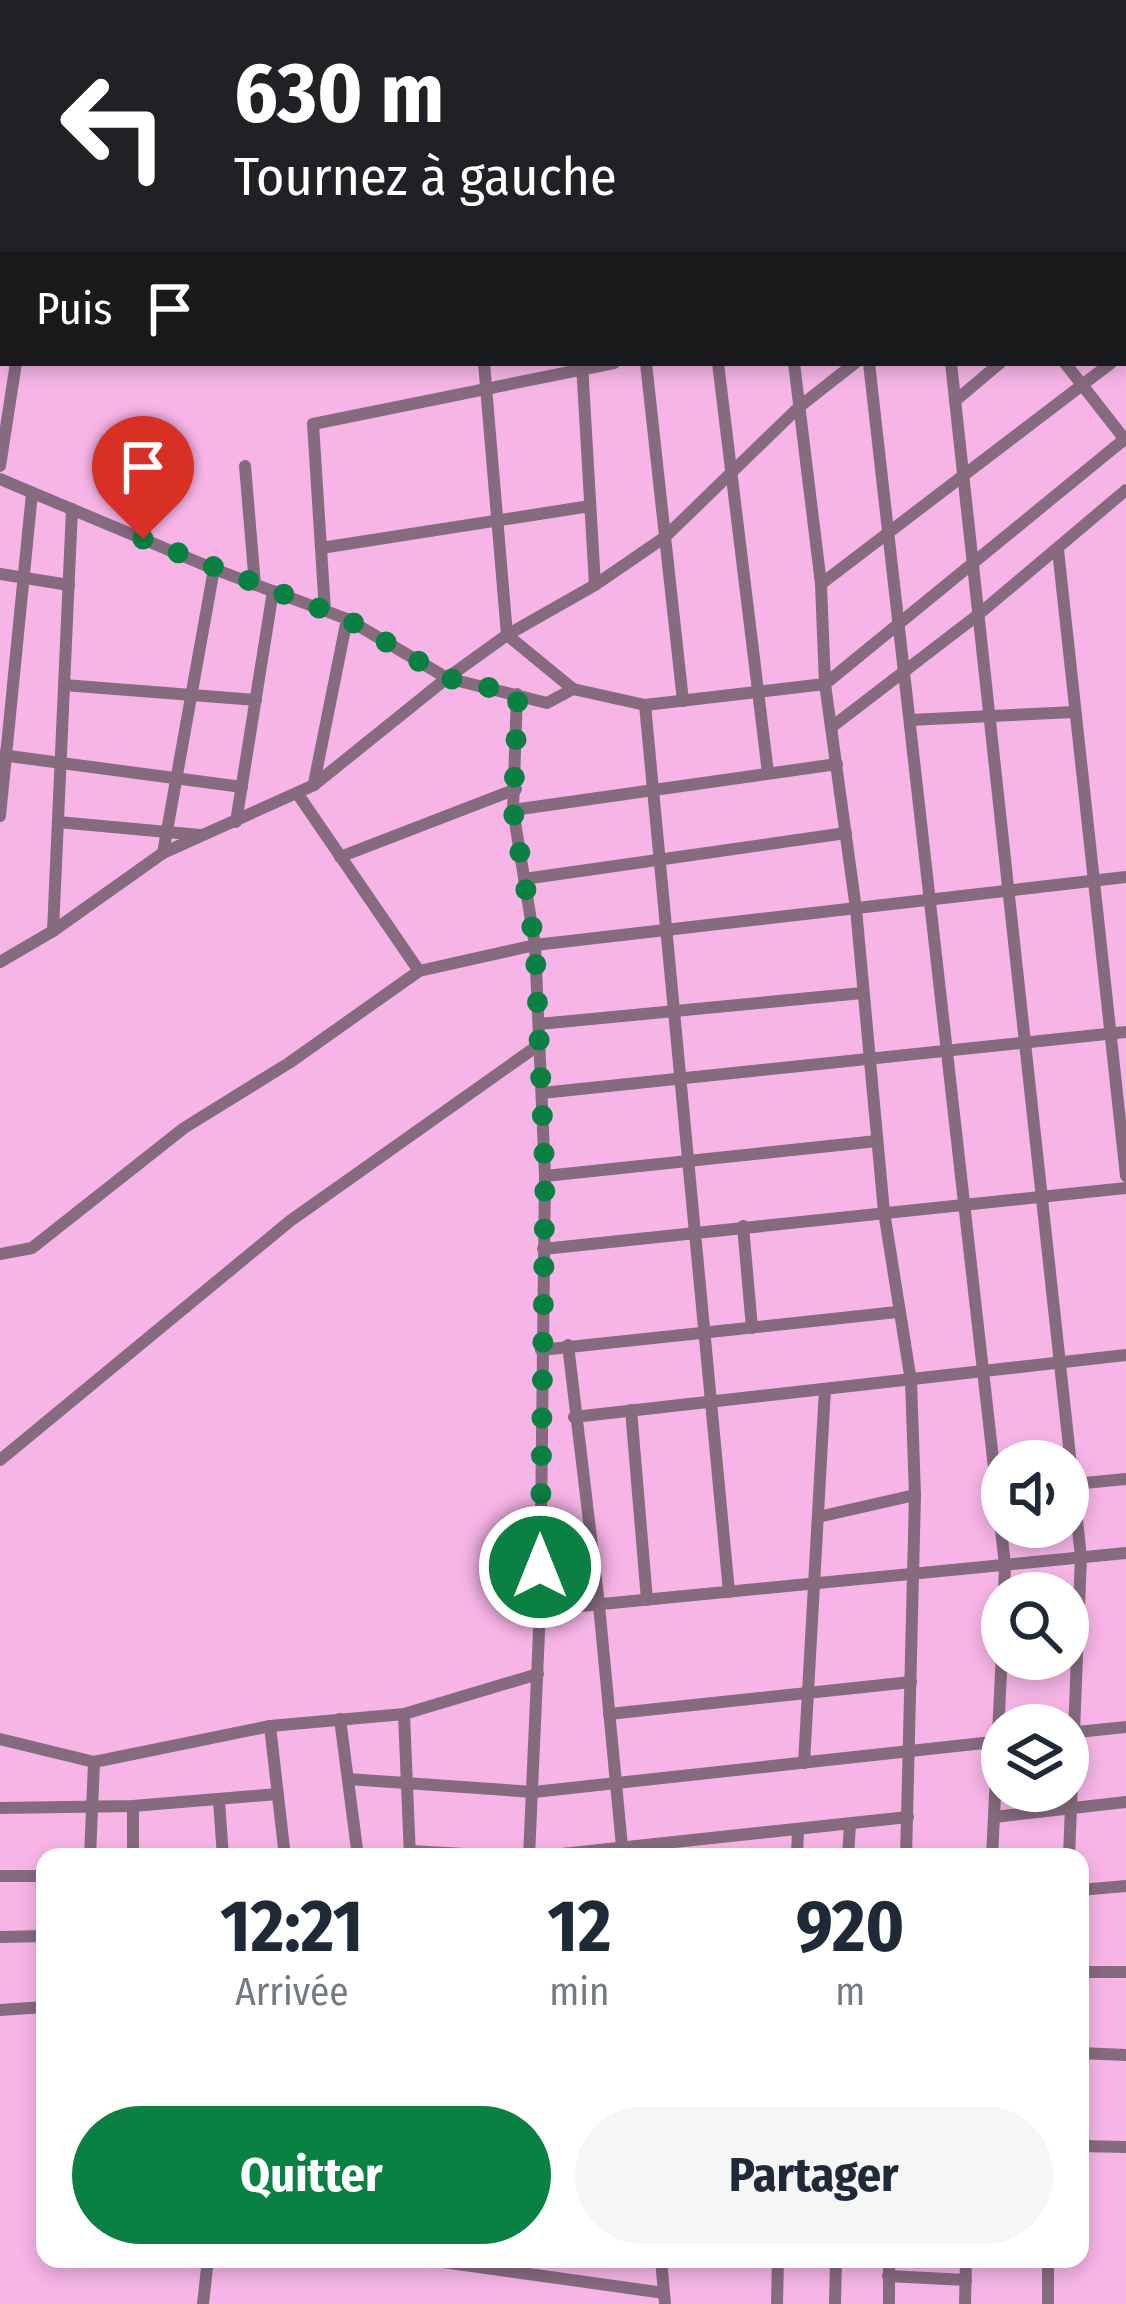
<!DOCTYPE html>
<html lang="fr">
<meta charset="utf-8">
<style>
:root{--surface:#fff;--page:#f6f6f7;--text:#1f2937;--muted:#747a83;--accent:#0b8043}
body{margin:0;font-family:"Fira Sans Condensed",sans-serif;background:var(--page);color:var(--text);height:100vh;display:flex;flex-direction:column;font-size:45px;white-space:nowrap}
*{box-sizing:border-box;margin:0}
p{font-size:39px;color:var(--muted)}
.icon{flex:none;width:66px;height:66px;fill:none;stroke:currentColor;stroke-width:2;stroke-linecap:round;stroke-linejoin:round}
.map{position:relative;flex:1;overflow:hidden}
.panel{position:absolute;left:36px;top:1848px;width:1053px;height:420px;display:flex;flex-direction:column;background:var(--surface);border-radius:24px;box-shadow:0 6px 18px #0003}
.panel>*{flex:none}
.top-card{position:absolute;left:0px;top:0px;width:1128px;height:366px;box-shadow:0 6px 18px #0003;background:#202124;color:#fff;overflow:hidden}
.buttons{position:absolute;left:981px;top:1440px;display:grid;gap:24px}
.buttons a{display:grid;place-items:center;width:108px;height:108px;border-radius:50%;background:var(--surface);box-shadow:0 6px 18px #0003;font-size:60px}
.pin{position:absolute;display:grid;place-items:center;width:102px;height:102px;color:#fff;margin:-123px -51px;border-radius:50% 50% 50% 0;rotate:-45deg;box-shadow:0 0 12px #0007}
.pin .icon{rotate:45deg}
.me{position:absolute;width:132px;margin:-66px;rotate:0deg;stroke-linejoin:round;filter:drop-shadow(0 0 9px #0008)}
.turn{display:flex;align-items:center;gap:42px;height:252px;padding:0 36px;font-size:54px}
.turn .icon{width:156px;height:156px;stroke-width:2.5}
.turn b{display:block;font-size:84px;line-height:102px}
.then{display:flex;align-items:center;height:114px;padding:0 36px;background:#0003;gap:24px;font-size:45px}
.eta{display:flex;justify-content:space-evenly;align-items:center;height:204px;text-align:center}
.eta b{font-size:72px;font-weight:700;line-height:84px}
.cta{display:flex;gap:24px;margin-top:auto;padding:24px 36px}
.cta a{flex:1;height:138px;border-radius:72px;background:var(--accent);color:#fff;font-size:48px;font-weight:700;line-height:138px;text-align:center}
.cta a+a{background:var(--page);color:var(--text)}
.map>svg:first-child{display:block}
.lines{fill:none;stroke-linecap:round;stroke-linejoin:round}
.minor{stroke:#866b7f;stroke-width:12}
.route{stroke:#0b8043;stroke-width:21;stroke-dasharray:0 37.8}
</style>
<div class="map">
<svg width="1126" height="2304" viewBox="0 0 1126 2304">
<rect width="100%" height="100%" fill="#f7b5e7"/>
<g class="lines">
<!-- minor -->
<g class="minor">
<path d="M 224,0 L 225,3"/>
<path d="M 313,0 L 314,3"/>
<path d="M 387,0 L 387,3"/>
<path d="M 464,0 L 464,3"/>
<path d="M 575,0 L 576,3"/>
<path d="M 747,0 L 747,3"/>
<path d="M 829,0 L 830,3"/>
<path d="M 911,0 L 911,3"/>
<path d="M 989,0 L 992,3"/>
<path d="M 130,3 L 131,0"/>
<path d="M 681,3 L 705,0"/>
<path d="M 1054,3 L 1057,0"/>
<path d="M 1125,37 L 1126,36"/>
<path d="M 0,61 L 3,61"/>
<path d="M 1125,140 L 1126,139"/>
<path d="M 1125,198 L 1126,199"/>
<path d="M 0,206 L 3,205"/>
<path d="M 1125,258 L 1126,257"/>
<path d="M 1125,351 L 1126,351"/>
<path d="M 484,363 L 507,635 L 573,689"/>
<path d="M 646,363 L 683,701"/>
<path d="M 718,363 L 768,773"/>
<path d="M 794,363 L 821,584 L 825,684 L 856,909 L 884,1212 L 911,1381 L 915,1495 L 906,1857"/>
<path d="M 869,363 L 1005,1565 L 1004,1593"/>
<path d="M 951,363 L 1081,1557 L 1069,1857"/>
<path d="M 1065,363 L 1126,441"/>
<path d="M 582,364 L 595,585"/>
<path d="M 955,401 L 1000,363"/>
<path d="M 0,466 L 16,363"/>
<path d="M 245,466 L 255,585"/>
<path d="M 0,479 L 214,569 L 347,619 L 447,678 L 547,703 L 573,689 L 645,705 L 825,684 L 1126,438"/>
<path d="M 321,548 L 590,506"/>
<path d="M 1058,550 L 1126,1176"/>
<path d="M 0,574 L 69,585"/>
<path d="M 821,584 L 1111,363"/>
<path d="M 325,611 L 313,424 L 614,363"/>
<path d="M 64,685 L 256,700"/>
<path d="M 517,694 L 513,810 L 535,945 L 545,1176 L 540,1610 L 529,1857"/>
<path d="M 645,705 L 729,1592"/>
<path d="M 910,720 L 1074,712"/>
<path d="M 833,726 L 979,614 L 1126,490"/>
<path d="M 1,755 L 242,787"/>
<path d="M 314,783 L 347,619"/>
<path d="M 297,793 L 419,971"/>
<path d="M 513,810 L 837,764"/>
<path d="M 0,816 L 32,493"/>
<path d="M 58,822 L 200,835"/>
<path d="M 236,822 L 273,591"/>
<path d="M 163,853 L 214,569"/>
<path d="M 340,857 L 516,789"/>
<path d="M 524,879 L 846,833"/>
<path d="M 53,931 L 72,509"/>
<path d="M 0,962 L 53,931 L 163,853 L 314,785 L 447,678 L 507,635 L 595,585 L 665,537 L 799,407 L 855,363"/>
<path d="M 539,1024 L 862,993"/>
<path d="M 542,1093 L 1126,1032"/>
<path d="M 545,1176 L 877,1141"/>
<path d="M 743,1226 L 752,1328"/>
<path d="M 543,1249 L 1126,1188"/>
<path d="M 0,1254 L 32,1248 L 184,1128 L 289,1063 L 419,971 L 535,945 L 1126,877"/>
<path d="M 568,1345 L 599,1605 L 623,1857"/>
<path d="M 541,1350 L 897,1312"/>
<path d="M 631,1410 L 647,1600"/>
<path d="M 574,1417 L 1126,1355"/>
<path d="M 0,1460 L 290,1221 L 540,1044"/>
<path d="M 1074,1484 L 1126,1479"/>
<path d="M 818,1517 L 915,1495"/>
<path d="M 540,1610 L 1126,1553"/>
<path d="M 404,1714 L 410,1857"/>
<path d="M 609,1714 L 911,1682"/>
<path d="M 340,1719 L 358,1857"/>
<path d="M 270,1726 L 285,1857"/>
<path d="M 1068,1733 L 1126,1727"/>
<path d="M 0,1739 L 94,1762 L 270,1726 L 404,1714 L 538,1674"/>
<path d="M 804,1763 L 825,1389"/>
<path d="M 348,1779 L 534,1792 L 1002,1741"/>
<path d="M 219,1801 L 223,1857"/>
<path d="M 133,1806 L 133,1857"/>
<path d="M 0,1808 L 133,1806 L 278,1794"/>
<path d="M 994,1817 L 1126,1802"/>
<path d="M 410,1851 L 519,1857"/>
<path d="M 90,1857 L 94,1762"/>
<path d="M 534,1857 L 908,1817"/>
<path d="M 797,1857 L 798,1829"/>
<path d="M 848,1857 L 850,1824"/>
<path d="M 992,1857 L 1002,1652"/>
<path d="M 0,1876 L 45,1876"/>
<path d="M 1080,1890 L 1126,1886"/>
<path d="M 0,1937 L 45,1936"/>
<path d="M 1080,1972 L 1126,1972"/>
<path d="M 0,2010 L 45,2007"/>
<path d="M 1080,2053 L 1126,2055"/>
<path d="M 1080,2146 L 1126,2147"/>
<path d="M 422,2259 L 664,2293"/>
<path d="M 661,2259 L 665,2304"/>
<path d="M 889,2259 L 889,2304"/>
<path d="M 888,2276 L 966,2280"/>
<path d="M 203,2304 L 208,2259"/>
<path d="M 777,2304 L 778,2259"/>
<path d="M 835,2304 L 836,2259"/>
<path d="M 965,2304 L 966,2259"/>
<path d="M 1048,2304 L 1048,2259"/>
</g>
</g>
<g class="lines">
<!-- route -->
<path class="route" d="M 143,539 L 347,619 L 447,678 L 518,694 L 513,810 L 535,946 L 545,1176 L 540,1567"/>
</g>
</svg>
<div class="buttons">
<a><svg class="icon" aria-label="sound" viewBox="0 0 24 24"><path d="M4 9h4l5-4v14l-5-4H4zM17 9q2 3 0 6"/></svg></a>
<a><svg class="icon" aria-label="search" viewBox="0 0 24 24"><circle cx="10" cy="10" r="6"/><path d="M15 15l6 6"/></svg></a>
<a><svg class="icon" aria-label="layers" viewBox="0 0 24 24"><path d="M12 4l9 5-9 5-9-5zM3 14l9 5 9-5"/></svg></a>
</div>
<div class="pin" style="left:143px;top:539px;background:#d93025"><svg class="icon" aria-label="arrive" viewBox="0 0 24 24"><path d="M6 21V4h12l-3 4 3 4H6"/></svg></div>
<svg class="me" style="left:540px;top:1567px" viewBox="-20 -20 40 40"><circle r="17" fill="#0b8043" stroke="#fff" stroke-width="3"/><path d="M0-11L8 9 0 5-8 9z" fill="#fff"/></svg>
<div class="top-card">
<div class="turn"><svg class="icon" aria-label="left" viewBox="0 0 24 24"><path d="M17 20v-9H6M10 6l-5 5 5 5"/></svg><div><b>630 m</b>Tournez à gauche</div></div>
<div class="then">Puis<svg class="icon" aria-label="arrive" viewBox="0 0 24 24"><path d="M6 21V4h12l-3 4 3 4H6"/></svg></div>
</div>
<section class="panel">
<div class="eta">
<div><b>12:21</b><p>Arrivée</p></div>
<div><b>12</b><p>min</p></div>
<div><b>920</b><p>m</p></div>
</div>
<div class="cta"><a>Quitter</a><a>Partager</a></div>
</section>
</div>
